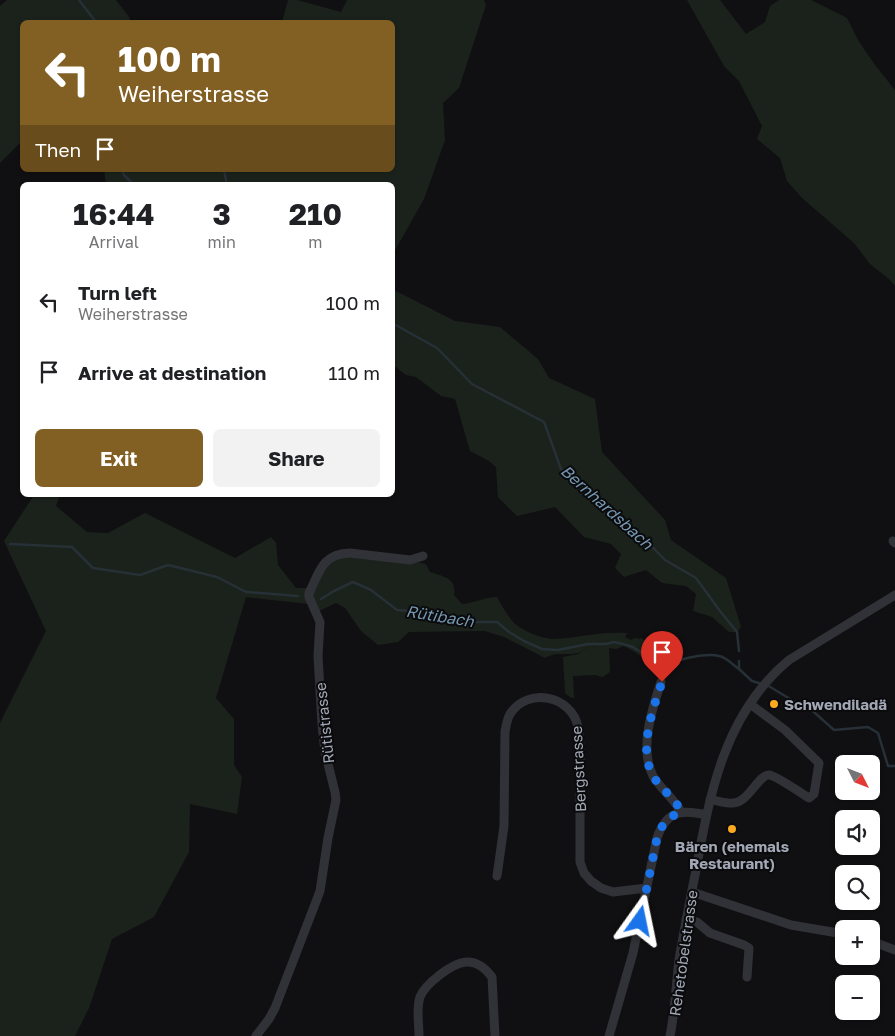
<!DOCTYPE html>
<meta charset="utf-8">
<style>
:root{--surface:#fff;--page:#f2f2f2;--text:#202124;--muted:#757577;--accent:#825f22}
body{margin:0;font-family:"Golos Text",sans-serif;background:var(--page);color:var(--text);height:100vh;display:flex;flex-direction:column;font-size:19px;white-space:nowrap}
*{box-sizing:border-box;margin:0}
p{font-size:16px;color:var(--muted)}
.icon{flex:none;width:28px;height:28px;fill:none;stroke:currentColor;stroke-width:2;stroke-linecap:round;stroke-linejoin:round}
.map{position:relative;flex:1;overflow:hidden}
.drawer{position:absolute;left:20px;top:182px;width:375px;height:315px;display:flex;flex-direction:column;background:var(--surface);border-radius:8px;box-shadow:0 1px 4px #0004}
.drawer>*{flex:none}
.guide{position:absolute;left:20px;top:20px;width:375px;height:152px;border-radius:8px;box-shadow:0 1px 4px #0004;background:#825f22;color:#fff;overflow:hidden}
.needle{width:32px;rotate:132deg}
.fabs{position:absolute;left:835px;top:755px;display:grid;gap:10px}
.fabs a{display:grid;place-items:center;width:45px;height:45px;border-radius:8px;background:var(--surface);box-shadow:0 1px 4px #0004;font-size:25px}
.pin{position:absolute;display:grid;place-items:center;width:42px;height:42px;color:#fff;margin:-51px -21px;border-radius:50% 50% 50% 0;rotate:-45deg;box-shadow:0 0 5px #0007}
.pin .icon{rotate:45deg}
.me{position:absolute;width:55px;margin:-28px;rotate:12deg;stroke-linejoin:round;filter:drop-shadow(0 0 4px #0008)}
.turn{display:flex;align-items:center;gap:18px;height:105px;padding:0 15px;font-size:22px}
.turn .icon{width:65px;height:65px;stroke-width:2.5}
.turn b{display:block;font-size:35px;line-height:42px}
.then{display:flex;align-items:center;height:48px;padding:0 15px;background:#0003;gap:10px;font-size:19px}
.eta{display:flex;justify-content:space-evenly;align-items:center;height:85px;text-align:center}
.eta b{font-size:30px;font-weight:700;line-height:35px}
.cta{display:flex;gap:10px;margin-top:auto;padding:10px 15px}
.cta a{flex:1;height:58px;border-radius:8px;background:var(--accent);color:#fff;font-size:20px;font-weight:700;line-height:58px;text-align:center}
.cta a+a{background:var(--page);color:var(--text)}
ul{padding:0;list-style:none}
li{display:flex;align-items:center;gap:15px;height:70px;padding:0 15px}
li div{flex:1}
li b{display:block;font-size:19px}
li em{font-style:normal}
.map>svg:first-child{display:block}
.green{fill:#1b221b}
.water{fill:#263036}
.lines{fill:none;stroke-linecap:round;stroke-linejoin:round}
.stream{stroke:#263036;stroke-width:2.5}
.minor{stroke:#313237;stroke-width:9}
.route{stroke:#1a73e8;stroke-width:9;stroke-dasharray:0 16.2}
.poi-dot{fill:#faaa20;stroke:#0b0b0d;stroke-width:2}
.labels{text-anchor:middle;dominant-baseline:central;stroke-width:4;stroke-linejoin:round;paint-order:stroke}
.poi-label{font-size:15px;font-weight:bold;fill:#a1a7b4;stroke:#0b0b0d;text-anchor:start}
.street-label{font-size:15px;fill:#a1a7b4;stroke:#0b0b0d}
.water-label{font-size:16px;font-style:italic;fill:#7597b1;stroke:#0b0b0d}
</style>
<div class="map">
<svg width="895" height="1036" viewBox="0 0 895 1036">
<rect width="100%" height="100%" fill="#101012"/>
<!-- green -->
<g class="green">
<path d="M 7,0 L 116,0 L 129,17 L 131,22 L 22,22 L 22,141 L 0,163 L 0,6 Z"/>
<path d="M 288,0 L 297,0 L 341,12 L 347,0 L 484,0 L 486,5 L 459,88 L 443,103 L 445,140 L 424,199 L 393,254 L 392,185 L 106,185 L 104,170 L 392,170 L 392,22 L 282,22 Z"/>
<path d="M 687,0 L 720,0 L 746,34 L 765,22 L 770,6 L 779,0 L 811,0 L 847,18 L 858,40 L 875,65 L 895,90 L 895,286 L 889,279 L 870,264 L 854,243 L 802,198 L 787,181 L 780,158 L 757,139 L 762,126 L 739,81 L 724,66 Z"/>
<path d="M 392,289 L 455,321 L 500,327 L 538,359 L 549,378 L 595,399 L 602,452 L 665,520 L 671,540 L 726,578 L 741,627 L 737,632 L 729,632 L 712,617 L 693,611 L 696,594 L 686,586 L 662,583 L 646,570 L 624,577 L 615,568 L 621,554 L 611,544 L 584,537 L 555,507 L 517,516 L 498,497 L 496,467 L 489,461 L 470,451 L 455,399 L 441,396 L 416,377 L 406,375 L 393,365 Z"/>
<path d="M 34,495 L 60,495 L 56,506 L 87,532 L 108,533 L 145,513 L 235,558 L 271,537 L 276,543 L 278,565 L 296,588 L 307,588 L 308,604 L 246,597 L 216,698 L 234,719 L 234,765 L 242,777 L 237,814 L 190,804 L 189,852 L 154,917 L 112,939 L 89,1008 L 75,1036 L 0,1036 L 0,723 L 46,631 L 4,541 Z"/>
<path d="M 339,556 L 417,562 L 426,564 L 430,572 C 442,576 457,578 454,595 L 462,604 C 474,603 485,597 497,597 C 502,606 507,615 514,623 C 521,630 543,639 553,639 C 578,638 602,631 627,633 L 625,637 L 631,640 L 635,638 L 639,639 L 641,638 L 653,646 L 652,650 L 655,655 L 670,664 L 665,672 L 633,651 L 624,646 L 616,649 L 609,648 L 610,672 L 603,677 L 595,675 L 573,676 L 574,698 L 570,697 L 565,693 L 563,657 L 578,654 L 589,647 L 597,647 C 584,646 588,650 578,653 C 566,656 557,651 545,658 L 504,637 L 485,631 L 409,632 L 398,642 L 378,645 L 361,631 L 345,608 L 336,603 L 319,611 L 312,598 L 313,591 L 325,567 Z"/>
</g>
<!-- water -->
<path class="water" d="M 661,640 C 674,640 684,654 671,663 L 656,654 L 652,650 L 656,643 Z"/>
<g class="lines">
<!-- stream -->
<g class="stream">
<path d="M 79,0 L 96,22"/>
<path d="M 122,170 L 124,175 L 134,185"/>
<path d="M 224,170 L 227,185"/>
<path d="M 392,323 L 437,348 L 472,384 L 544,422 L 561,469 L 636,530 L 665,560 L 696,578 L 720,611 L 737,632 L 739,651"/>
<path d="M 10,544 L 72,547 L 93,568 L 140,575 L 168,565 L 217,577 L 246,592 L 298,596"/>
<path d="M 321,599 L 334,591 L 353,582 L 371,590 L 397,610 L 435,613 L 469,622 L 497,622 L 509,632 L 524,641 L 542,649 L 558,650 L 588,644 L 606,644 L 614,642 L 623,644 L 633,647 L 642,653 L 651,651 C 654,656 664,665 670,665 C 673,665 677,661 680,660 C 690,657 709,653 719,656 C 726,657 733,665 739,669"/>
<path d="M 739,661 L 739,669 L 752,681 L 762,684"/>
<path d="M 767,685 L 795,702 L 805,704 L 834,730 L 868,727 L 878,733 L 888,766 L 895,766"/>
</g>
<!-- minor -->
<g class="minor">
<path d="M 893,541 L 895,543"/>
<path d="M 661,682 C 652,709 639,749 653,776 C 659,786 668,794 675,803 C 678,806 679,809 681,812"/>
<path d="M 710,800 C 717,800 726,804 733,803 C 749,802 758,775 769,775 C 775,775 801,793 809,798 L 814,794 L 819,763 L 785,730 L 750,704"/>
<path d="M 497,876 L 504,826 L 505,732 C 506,726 507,719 510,714 C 528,686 572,696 578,727 C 581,742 580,758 580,773 C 580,803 580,832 580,862 L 584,873 L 591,881 L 601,888 L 613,892 L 647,888"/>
<path d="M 692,892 L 791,925 L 844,934"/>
<path d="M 686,919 L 697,922 L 710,933 L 744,945 L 749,948 L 747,977"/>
<path d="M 871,941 L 895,950"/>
<path d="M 256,1036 L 269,1019 L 275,1008 L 317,899 L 320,891 L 328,838 L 336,800 L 335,792 L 325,752 L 322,724 L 318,656 L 320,622 L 309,597 L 309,593 C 320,571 322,554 350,553 L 410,560 L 423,556"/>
<path d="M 419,1036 C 419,1023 416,1009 420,997 C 425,984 452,963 466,962 C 477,961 486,969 492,977 L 495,1036"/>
<path d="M 609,1036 L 633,953 L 657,838 C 666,811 681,809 706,815"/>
<path d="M 670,1036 C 675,1011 676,985 679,960 C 684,930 690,900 696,870 C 710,792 725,713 789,660 L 895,595"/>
</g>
</g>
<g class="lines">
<!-- route -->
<path class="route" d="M 640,921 L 657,838 C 661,825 668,817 681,812 C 679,809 678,805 675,802 C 668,793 659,786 653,776 C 638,749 653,709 662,682"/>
</g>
<!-- markers -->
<g class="poi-dot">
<circle cx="774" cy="704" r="5"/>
<circle cx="732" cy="829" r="5"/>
</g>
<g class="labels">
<!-- poi labels -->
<g class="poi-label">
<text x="784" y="704">Schwendiladä</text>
<text x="732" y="846" text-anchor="middle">Bären (ehemals<tspan x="732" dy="17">Restaurant)</tspan></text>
</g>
<!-- street labels -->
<g class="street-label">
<text transform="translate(324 723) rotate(-96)">Rütistrasse</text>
<text transform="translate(578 769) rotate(-93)">Bergstrasse</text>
<text transform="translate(683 953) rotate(-82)">Rehetobelstrasse</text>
</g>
<!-- water labels -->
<g class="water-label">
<text transform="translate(607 507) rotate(42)">Bernhardsbach</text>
<text transform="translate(440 616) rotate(9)">Rütibach</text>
</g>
</g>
</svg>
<div class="fabs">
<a><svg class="needle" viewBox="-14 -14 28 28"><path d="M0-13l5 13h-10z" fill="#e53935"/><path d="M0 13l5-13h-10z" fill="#757577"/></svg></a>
<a><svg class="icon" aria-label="sound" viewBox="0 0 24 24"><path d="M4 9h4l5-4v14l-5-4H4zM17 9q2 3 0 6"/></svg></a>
<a><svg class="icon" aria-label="search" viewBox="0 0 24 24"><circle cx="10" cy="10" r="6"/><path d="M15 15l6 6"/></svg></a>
<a>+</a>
<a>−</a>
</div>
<div class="pin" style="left:662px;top:682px;background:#d93025"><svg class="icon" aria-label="arrive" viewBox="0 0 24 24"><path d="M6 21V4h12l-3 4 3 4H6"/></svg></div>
<svg class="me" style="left:640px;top:921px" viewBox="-20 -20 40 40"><path d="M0-17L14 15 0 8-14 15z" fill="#1a73e8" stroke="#fff" stroke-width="4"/></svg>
<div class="guide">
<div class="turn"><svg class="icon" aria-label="left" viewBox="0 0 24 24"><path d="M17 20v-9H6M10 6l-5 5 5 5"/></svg><div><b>100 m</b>Weiherstrasse</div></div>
<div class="then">Then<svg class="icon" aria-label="arrive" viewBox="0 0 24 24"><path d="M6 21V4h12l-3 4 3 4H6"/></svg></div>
</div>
<section class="drawer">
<div class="eta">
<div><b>16:44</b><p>Arrival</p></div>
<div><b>3</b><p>min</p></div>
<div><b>210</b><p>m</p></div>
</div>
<ul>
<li><svg class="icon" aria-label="left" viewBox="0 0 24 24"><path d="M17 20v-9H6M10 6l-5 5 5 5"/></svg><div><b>Turn left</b><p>Weiherstrasse</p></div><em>100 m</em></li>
<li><svg class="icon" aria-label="arrive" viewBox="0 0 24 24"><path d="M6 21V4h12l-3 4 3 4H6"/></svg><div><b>Arrive at destination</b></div><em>110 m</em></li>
</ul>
<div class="cta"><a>Exit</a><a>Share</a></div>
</section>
</div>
